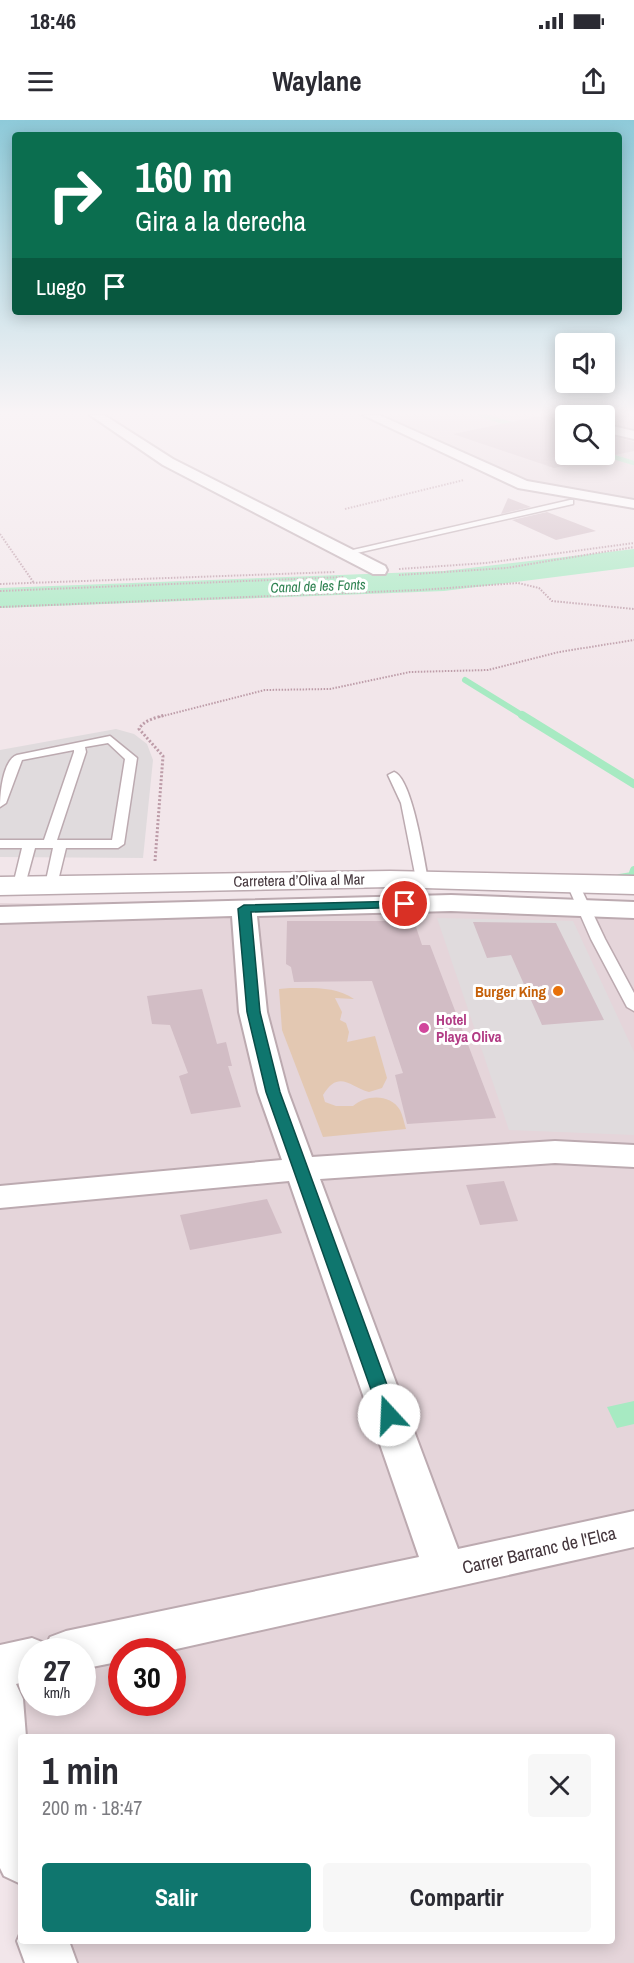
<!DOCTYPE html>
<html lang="es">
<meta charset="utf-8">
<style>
:root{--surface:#fff;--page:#f7f7f7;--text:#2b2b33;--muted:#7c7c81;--accent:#0f766e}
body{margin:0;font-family:"Archivo Narrow",sans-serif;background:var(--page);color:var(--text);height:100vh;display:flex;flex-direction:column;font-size:22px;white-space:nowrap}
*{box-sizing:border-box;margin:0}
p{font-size:20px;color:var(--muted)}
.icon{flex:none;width:33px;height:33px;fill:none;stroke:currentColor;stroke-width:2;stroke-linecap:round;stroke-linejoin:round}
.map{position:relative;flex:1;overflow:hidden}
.panel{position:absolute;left:18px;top:1614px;width:597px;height:210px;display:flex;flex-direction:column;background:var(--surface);border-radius:6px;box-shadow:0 3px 15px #0003}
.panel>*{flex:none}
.banner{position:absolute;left:12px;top:12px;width:610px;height:183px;border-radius:6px;box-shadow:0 3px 15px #0003;background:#0b6e4f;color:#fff;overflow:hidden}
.buttons{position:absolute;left:555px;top:213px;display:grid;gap:12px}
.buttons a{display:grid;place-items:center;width:60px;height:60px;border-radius:6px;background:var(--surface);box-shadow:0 3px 15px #0003;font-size:30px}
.speed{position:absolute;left:18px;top:1518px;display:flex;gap:12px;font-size:30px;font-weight:700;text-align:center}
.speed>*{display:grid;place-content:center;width:78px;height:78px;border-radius:50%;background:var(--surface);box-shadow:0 3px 15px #0003;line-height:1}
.speed small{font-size:15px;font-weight:400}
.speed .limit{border:9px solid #d22;background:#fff;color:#111}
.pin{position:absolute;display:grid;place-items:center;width:51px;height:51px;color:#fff;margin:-26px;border:3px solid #fff;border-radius:50%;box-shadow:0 2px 6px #0007}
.me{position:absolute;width:66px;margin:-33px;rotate:340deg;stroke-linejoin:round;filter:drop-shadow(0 0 4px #0008)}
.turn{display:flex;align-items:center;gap:21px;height:126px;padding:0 24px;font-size:27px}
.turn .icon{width:78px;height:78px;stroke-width:2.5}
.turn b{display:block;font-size:42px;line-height:51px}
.then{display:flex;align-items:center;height:57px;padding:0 24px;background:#0003;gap:12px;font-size:22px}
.round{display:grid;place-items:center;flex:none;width:63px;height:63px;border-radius:6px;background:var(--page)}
.overview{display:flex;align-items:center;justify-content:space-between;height:102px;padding:0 24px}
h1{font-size:36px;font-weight:800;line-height:45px}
.action{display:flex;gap:12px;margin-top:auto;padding:12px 24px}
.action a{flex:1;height:69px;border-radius:6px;background:var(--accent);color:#fff;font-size:24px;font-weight:800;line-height:69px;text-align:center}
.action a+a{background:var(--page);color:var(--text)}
.status{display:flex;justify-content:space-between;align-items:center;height:42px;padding:0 30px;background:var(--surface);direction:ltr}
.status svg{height:16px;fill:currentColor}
header{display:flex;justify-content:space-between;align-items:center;height:78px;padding:0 24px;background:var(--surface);font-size:27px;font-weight:800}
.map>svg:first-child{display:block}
.residential{fill:#e5d5da;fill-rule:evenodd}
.green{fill:#e3c8b2}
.parking{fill:#e0dbdd}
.water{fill:#a7eac2}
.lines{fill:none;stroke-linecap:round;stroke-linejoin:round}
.stream-far2{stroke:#a7eac2;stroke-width:4.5}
.stream-far1{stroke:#a7eac2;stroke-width:6}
.stream{stroke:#a7eac2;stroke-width:8}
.river{fill:#a7eac2;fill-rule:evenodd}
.building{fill:#d2bdc5}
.service-casing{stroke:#bcaab0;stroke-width:3}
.minor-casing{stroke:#bcaab0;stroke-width:4}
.tertiary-casing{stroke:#bcaab0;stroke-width:3}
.path-far1{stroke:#bd9ca8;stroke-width:2;stroke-dasharray:1.5 1.5;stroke-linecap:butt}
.path{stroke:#bd9ca8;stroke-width:3;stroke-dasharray:2 2;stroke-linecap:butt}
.service{fill:#fff;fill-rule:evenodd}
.minor{fill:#fff;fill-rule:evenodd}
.tertiary{fill:#fff;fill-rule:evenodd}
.route{fill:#0f766e;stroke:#0a4d48;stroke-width:1.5}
.food-dot{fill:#e8710a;stroke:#fff;stroke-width:2}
.hotel-dot{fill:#d1479c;stroke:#fff;stroke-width:2}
.labels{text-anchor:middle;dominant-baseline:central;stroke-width:6;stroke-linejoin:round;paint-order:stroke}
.far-water-label{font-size:14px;font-style:italic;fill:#2e8251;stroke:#fff}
.street-label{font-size:15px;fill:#44363c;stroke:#fff}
.food-label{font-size:15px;font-weight:bold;fill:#c56008;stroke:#fff;text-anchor:end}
.hotel-label{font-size:15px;font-weight:bold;fill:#b23c85;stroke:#fff;text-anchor:start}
.near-street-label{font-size:18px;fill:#44363c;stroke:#fff}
</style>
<div class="status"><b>18:46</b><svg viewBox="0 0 49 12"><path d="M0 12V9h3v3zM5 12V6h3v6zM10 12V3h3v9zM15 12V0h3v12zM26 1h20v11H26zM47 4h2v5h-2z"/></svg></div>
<header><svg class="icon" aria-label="menu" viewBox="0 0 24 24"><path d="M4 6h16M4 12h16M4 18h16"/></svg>Waylane<svg class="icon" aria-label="share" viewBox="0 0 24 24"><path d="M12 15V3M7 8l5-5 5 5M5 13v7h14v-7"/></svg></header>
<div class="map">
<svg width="634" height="1843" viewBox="0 0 634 1843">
<rect width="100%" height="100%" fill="#f2e6ea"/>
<!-- residential -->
<g class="residential">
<path d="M 357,295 L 634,295 L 634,380 L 620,385 L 523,370 ZM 566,296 L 604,296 L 604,334 L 566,334 Z"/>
<path d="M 0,783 L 634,793 L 634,1843 L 53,1843 L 45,1821 L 612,1821 L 612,1617 L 21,1617 L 0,1661 ZM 32,1532 L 82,1532 L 82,1582 L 32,1582 ZM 122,1532 L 172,1532 L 172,1582 L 122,1582 Z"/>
</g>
<!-- green -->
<path class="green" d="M 290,868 C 312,868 336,866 354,879 L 335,878 L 342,892 L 340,900 L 346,903 L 349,912 L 347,922 L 375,916 L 387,958 L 382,968 L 369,972 C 350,967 339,949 323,975 L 325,982 L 336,986 L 353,986 C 365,975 390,973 400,990 C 403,996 404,1003 406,1009 L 323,1017 L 282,910 L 279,869 Z"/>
<!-- parking -->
<g class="parking">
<path d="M 116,609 L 134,614 L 147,624 L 153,640 L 143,738 L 0,737 L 0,630 Z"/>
<path d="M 437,798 L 573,801 L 634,932 L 634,1015 L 509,1010 Z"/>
</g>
<!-- water -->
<g class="water">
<path d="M 634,432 L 634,443 L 527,457 L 518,449 Z"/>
<path d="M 634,1281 L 634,1304 L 617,1308 L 607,1287 Z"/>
</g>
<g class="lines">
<!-- stream-far2 -->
<g class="stream-far2">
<path d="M 482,295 L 517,306"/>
<path d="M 604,334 L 634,343"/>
</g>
<!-- stream-far1 -->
<path class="stream-far1" d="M 465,560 L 525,597"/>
<!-- stream -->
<g class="stream">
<path d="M 522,595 L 634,664"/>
<path d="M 620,758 L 632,756 L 634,750"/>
</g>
<!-- river -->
<path class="river" d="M 634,429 L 634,447 L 444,471 L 0,488 L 0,468 L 444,451 Z"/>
</g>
<!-- building -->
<g class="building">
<path d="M 545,295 L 552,300 L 566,303 L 566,334 L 604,334 L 604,314 L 634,322 L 634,331 L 554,348 L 453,314 Z"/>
<path d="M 508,378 L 531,387 L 501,394 Z"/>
<path d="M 547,392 L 596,411 L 556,420 L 512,400 Z"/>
<path d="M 287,801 L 414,801 L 422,825 L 430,825 L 496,998 L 407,1004 L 395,955 L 403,953 L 372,861 L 294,862 L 291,847 L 286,844 Z"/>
<path d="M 473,802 L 556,803 L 604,900 L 542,905 L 511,835 L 487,838 Z"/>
<path d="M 202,869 L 217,924 L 226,922 L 232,946 L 228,946 L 241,987 L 191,994 L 179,956 L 188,953 L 170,905 L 152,904 L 147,876 Z"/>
<path d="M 504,1061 L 518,1101 L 480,1105 L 466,1065 Z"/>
<path d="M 267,1079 L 282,1113 L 190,1130 L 180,1095 Z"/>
</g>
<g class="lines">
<defs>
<g id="service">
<path d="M 570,380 L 573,380 L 573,384 L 348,435 L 344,432 Z"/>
<path d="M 110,616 L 137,638 L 124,724 L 118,728 L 66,728 L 57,765 L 51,769 L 45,765 L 53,728 L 35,728 L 25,765 L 19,769 L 14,768 L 13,765 L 22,728 L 0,728 L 0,720 L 44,720 L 74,632 L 74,630 L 22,640 L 6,683 L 0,687 C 0,673 3,640 17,635 ZM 108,623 L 125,639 L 112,720 L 57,720 L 86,632 L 85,627 Z"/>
<path d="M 394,652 C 412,658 424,739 428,759 L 427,762 L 417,762 L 416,759 L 401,683 L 388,655 Z"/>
<path d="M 572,758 L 578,762 L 605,819 L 634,873 L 634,891 L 627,887 L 591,819 L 566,762 Z"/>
</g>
<g id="minor">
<path d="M 90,295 L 104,295 L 173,339 L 385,446 L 387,450 L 385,454 L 373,454 L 163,345 Z"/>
<path d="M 363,295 L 379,295 L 527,361 L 634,380 L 634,388 L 518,368 Z"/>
<path d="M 551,295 L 571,295 L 571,296 L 566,296 L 566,301 L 553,298 Z"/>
<path d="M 604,304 L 634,311 L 634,319 L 604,312 Z"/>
<path d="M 451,775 L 634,782 L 634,798 L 451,791 L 257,796 L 267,892 L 288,972 L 312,1037 L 555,1021 L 634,1025 L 634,1047 L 555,1043 L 320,1059 L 458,1429 L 634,1391 L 634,1427 L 163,1532 L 122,1532 L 122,1541 L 82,1549 L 82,1532 L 32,1532 L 32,1560 L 16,1564 L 23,1579 L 26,1617 L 21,1617 L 21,1764 L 4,1756 L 0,1748 L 0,1525 L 32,1518 L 47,1524 L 50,1517 L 66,1511 L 419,1437 L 289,1061 L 0,1088 L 0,1066 L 282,1040 L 258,972 L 239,892 L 232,796 L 0,803 L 0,787 Z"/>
<path d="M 21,1812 L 21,1821 L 69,1821 L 77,1843 L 25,1843 L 17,1821 Z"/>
</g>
<path id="tertiary" d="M 390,751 L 634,756 L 634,774 L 390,767 L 0,775 L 0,757 Z"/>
</defs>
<!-- service casing -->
<use href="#service" class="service-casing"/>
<!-- minor casing -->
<use href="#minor" class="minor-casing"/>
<!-- tertiary casing -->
<use href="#tertiary" class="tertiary-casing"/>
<!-- path-far1 -->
<g class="path-far1">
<path d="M 345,389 L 464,360"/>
<path d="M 0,414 L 34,463"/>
<path d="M 399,449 L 486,443 L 634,423"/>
<path d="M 399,455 L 506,448 L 634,427"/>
<path d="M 0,464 L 335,452"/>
<path d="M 0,471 L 344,457"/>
<path d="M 0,487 L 420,470 L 518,463 L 539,468 L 552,481 L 634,489"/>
<path d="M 159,597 L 265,570 L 330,569 L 410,552 L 488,550 L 559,532 L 634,520"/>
</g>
<!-- path -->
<path class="path" d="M 155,741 L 163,636 L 139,609 C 144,600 155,598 165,595"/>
<!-- service -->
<use href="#service" class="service"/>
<!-- minor -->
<use href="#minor" class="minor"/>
<!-- tertiary -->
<use href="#tertiary" class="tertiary"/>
</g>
<!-- sky -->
<linearGradient id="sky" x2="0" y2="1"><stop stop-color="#8ecad9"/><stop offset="0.53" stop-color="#f9f4f6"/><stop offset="1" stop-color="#f9f4f6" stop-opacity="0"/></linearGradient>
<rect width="634" height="553" fill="url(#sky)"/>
<!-- route -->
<path class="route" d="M 405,781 L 409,782 L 409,787 L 251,792 L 260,892 L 280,972 L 398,1295 L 395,1300 L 389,1302 L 383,1300 L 380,1295 L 266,972 L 247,892 L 238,789 L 244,785 Z"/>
<!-- markers -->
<circle class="food-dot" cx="558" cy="871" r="6"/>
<circle class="hotel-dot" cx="424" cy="908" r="6"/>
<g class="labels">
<!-- far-water labels -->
<g class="far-water-label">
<text transform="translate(318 466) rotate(-2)">Canal de les Fonts</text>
</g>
<!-- street labels -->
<g class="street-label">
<text transform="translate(299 760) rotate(-1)">Carretera d’Oliva al Mar</text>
</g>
<!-- food labels -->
<g class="food-label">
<text x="546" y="871">Burger King</text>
</g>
<!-- hotel labels -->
<g class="hotel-label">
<text x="436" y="899">Hotel<tspan x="436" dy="17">Playa Oliva</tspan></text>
</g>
<!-- near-street labels -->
<g class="near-street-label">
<text transform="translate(539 1430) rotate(-13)">Carrer Barranc de l'Elca</text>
</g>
</g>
</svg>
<div class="buttons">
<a><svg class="icon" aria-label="sound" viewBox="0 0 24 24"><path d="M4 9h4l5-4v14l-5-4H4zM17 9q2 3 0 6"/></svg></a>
<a><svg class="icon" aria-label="search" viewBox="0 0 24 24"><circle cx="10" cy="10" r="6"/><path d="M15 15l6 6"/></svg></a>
</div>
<div class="speed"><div>27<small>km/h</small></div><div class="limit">30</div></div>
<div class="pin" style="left:405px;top:784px;background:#d93025"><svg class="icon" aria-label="arrive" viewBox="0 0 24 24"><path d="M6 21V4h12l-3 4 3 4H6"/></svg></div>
<svg class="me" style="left:389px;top:1295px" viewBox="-20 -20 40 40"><circle r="19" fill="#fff"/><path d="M0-13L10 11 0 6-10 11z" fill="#0f766e"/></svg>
<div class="banner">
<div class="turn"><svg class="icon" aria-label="right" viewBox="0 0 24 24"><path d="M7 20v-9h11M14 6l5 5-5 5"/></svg><div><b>160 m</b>Gira a la derecha</div></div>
<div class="then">Luego<svg class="icon" aria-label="arrive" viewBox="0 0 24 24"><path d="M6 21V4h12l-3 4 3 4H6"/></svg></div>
</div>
<section class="panel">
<div class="overview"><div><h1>1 min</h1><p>200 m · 18:47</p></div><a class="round"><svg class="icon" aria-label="close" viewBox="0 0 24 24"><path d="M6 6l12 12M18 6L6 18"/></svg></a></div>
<div class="action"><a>Salir</a><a>Compartir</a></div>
</section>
</div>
